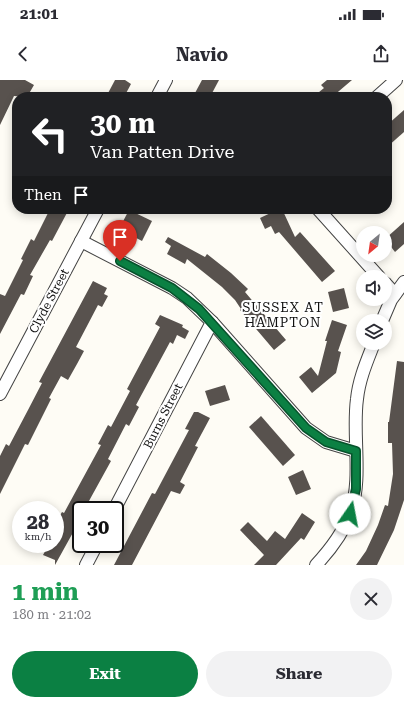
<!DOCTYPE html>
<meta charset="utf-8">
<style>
:root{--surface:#fff;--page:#f2f2f3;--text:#2b2b33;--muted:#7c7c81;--accent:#0b8043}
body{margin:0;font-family:"Roboto Serif",serif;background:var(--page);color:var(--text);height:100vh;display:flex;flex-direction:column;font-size:15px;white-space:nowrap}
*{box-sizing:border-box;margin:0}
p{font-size:13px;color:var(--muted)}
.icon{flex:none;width:22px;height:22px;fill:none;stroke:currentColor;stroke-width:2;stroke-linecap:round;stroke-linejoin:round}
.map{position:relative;height:485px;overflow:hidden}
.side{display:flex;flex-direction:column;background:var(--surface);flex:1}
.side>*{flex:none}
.banner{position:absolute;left:12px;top:12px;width:380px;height:122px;border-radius:16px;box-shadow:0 2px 10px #0003;background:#202124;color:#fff;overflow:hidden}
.needle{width:26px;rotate:209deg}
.tools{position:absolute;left:356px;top:146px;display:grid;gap:8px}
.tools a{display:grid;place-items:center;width:36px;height:36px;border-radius:50%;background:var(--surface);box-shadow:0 2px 10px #0003;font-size:20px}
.speed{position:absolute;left:12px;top:421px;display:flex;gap:8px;font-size:20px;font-weight:700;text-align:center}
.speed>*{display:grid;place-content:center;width:52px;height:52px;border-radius:50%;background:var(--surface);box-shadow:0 2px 10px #0003;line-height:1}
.speed small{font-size:10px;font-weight:400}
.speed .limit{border:2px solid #111;border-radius:6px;background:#fff;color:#111}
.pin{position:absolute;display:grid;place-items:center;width:34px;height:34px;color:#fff;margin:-41px -17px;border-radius:50% 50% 50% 0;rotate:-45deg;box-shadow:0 0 4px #0007}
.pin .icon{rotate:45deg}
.me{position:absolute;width:44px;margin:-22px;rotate:12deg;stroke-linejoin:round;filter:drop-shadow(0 0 3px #0008)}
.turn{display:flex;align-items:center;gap:14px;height:84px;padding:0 12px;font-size:18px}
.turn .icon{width:52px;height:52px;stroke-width:2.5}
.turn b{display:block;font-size:28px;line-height:34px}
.then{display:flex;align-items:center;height:38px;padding:0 12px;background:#0003;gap:8px;font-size:15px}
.round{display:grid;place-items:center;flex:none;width:42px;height:42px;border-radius:21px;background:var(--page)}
.head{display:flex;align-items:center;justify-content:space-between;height:68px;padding:0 12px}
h1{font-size:24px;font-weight:700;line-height:30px;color:#1e9e55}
.cta{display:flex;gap:8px;margin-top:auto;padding:8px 12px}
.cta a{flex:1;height:46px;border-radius:24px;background:var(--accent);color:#fff;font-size:16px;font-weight:700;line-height:46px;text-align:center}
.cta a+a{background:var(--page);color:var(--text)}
.status{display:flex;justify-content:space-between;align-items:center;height:28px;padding:0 20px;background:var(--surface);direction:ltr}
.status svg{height:11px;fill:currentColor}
header{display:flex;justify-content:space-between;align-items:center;height:52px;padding:0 12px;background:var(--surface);font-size:18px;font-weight:700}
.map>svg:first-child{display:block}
.building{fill:#58524e}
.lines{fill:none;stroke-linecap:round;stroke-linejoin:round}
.minor-casing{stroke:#444;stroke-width:14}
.minor{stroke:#fff;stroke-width:12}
.route-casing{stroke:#07532c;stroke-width:10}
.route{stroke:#0b8043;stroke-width:7}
.labels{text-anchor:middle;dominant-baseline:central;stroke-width:4;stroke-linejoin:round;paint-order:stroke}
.street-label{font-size:12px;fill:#111;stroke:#fff}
.neighbourhood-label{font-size:13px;letter-spacing:1px;fill:#111;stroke:#fff}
</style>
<div class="status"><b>21:01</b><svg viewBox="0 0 49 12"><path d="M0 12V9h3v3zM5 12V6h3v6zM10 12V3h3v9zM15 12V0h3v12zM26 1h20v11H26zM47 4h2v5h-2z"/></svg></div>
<header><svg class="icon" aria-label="back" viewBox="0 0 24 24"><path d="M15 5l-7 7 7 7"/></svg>Navio<svg class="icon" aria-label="share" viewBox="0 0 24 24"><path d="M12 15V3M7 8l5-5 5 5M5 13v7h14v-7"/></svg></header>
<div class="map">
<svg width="404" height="485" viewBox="0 0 404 485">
<rect width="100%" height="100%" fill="#fefcf5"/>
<!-- building -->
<g class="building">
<path d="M 0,0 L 25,0 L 34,5 L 27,17 L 14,16 L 0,45 Z"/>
<path d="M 115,0 L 125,0 L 131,4 L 124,17 L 106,17 Z"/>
<path d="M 202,0 L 219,0 L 210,17 L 202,17 L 195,13 Z"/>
<path d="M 327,0 L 352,0 L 332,17 L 313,17 L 324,8 L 321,5 Z"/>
<path d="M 404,30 L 404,52 L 387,67 L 387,45 Z"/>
<path d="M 50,129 L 69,129 L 52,161 L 50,160 L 30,195 L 33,196 L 24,215 L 21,214 L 0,254 L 0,214 L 5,216 L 23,180 L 21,179 L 31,159 L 34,161 Z"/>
<path d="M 279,129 L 282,129 L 295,157 L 300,152 L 335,191 L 322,202 L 279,152 L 275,154 L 271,146 L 265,149 L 260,138 Z"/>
<path d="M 129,130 L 152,141 L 142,161 L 119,149 Z"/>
<path d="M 404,142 L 404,164 L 395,172 L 385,159 Z"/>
<path d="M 168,157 L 205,177 L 207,174 L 231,193 L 248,209 L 245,212 L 286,260 L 274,270 L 240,230 L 241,229 L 235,220 L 222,207 L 187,179 L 185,184 L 167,174 L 171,166 L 165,162 Z"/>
<path d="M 93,201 L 107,208 L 104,214 L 108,216 L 102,227 L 98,225 L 76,267 L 84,271 L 77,284 L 68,300 L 61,296 L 49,318 L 51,319 L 28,365 L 25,364 L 0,414 L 0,376 L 6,364 L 9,366 L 28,330 L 42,303 L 39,302 Z"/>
<path d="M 344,208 L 349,228 L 333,232 L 328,212 Z"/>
<path d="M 160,235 L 183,245 L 182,247 L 189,251 L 185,259 L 177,255 L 173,264 L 170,262 L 136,325 L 139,327 L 129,346 L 126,344 L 108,379 L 111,381 L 84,430 L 81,430 L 81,438 L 55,485 L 55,480 L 43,475 L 49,464 L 55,464 L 55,444 L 62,432 L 64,433 L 101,365 L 98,364 L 108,345 L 111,347 L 130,311 L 127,309 L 160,247 L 155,244 Z"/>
<path d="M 332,240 L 347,245 L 338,271 L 341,272 L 336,293 L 312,313 L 299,297 L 311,287 L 318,296 L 327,261 L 325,261 Z"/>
<path d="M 397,281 L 404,282 L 404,420 L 394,450 L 377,485 L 356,485 L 366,471 L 378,445 L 385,425 L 388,426 L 393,394 L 392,363 L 388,363 L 388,342 L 389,342 Z"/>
<path d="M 225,305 L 230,320 L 210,326 L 205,311 Z"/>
<path d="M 194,332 L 198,332 L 210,338 L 195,366 L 198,367 L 180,402 L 185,405 L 180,414 L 171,411 L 132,485 L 114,485 L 152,413 L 155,414 L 189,350 L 185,349 Z"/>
<path d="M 261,336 L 295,375 L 283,386 L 249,347 Z"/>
<path d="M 303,390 L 311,409 L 296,415 L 288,397 Z"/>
<path d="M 302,433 L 315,442 L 304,460 L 301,458 L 276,485 L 254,485 L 264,475 L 240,450 L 248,442 L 267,461 L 275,451 L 285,459 Z"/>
</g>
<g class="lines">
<defs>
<g id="minor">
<path d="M 157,17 L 166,0"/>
<path d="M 377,17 L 396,0"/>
<path d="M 318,129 L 379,197"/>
<path d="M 81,161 L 172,208 L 187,218 L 212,242 L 306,348 L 326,362 L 356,371"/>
<path d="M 385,203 L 395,214"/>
<path d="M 382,241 L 391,220 L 404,202"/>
<path d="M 0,314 L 98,129"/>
<path d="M 114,430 L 212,242"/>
<path d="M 86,485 L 97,464"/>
<path d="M 316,485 C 330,470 343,453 350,434 C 363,399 352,355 357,319 C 359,299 367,281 374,263"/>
</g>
</defs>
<!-- minor casing -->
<use href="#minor" class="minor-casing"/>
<!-- minor -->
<use href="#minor" class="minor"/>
</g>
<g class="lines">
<defs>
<path id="route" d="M 120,181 L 172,208 L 199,229 L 306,348 L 326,362 L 356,371 L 356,409 L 350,434"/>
</defs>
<!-- route casing -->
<use href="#route" class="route-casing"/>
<!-- route -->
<use href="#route" class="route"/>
</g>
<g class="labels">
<!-- street labels -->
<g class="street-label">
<text transform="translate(49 221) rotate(-62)">Clyde Street</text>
<text transform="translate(163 336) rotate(-63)">Burns Street</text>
</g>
<!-- neighbourhood labels -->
<g class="neighbourhood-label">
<text x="283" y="227">SUSSEX AT<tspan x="283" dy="15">HAMPTON</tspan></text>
</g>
</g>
</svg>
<div class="tools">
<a><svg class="needle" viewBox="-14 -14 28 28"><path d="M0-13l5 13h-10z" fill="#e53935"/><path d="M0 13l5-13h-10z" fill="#7c7c81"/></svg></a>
<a><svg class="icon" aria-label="sound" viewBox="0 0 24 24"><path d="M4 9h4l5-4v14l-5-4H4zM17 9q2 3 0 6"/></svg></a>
<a><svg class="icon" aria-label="layers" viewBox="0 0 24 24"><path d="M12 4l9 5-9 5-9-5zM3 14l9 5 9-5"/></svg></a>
</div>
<div class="speed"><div>28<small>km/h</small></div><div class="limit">30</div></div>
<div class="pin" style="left:120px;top:181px;background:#d93025"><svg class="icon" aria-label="arrive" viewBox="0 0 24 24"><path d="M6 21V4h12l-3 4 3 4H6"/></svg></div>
<svg class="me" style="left:350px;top:434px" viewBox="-20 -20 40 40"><circle r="19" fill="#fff"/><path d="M0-13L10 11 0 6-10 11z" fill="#0b8043"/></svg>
<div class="banner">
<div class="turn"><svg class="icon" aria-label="left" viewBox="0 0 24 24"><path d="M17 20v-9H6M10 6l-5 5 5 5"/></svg><div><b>30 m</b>Van Patten Drive</div></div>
<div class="then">Then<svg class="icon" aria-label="arrive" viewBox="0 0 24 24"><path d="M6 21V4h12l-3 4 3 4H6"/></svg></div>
</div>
</div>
<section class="side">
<div class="head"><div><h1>1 min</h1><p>180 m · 21:02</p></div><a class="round"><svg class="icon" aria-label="close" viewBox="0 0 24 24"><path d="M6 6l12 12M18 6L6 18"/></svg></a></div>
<div class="cta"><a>Exit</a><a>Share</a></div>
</section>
